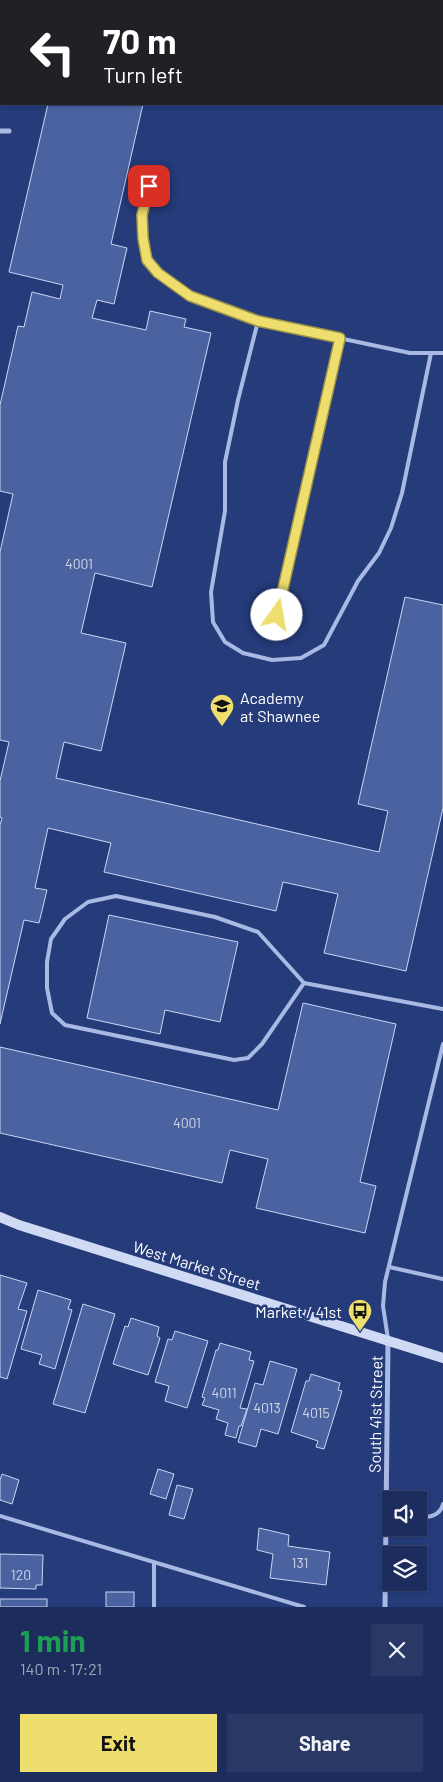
<!DOCTYPE html>
<meta charset="utf-8">
<style>
:root{--surface:#1c2c5c;--page:#293865;--text:#f1f3f6;--muted:#a0a7bb;--line:#3a4872;--accent:#edde6d}
body{margin:0;font-family:Barlow,sans-serif;background:var(--page);color:var(--text);height:100vh;display:flex;flex-direction:column;font-size:19px;white-space:nowrap}
*{box-sizing:border-box;margin:0}
p{font-size:16px;color:var(--muted)}
.icon{flex:none;width:28px;height:28px;fill:none;stroke:currentColor;stroke-width:2;stroke-linecap:round;stroke-linejoin:round}
.map{position:relative;height:1607px;overflow:hidden}
.drawer{display:flex;flex-direction:column;background:var(--surface);flex:1}
.drawer>*{flex:none}
.banner{position:absolute;left:0px;top:0px;width:444px;height:105px;box-shadow:0 1px 4px #0004,0 0 0 1px var(--line);background:#202124;color:#fff;overflow:hidden}
.tools{position:absolute;left:382px;top:1491px;display:grid;gap:10px}
.tools a{display:grid;place-items:center;width:45px;height:45px;border-radius:0px;background:var(--surface);box-shadow:0 1px 4px #0004,0 0 0 1px var(--line);font-size:25px}
.pin{position:absolute;display:grid;place-items:center;width:42px;height:42px;color:#fff;margin:-21px;border-radius:10px;box-shadow:0 2px 8px #0006}
.me{position:absolute;width:55px;margin:-28px;rotate:13deg;stroke-linejoin:round;filter:drop-shadow(0 0 4px #0008)}
.turn{display:flex;align-items:center;gap:18px;height:105px;padding:0 20px;font-size:22px}
.turn .icon{width:65px;height:65px;stroke-width:2.5}
.turn b{display:block;font-size:35px;line-height:42px}
.round{display:grid;place-items:center;flex:none;width:52px;height:52px;border-radius:0px;background:var(--page)}
.headline{display:flex;align-items:center;justify-content:space-between;height:85px;padding:0 20px}
h1{font-size:30px;font-weight:700;line-height:38px;color:#1e9e55}
.button{display:flex;gap:10px;margin-top:auto;padding:10px 20px}
.button a{flex:1;height:58px;border-radius:0px;background:var(--accent);color:#111;font-size:20px;font-weight:700;line-height:58px;text-align:center}
.button a+a{background:var(--page);color:var(--text)}
.map>svg:first-child{display:block}
.building{fill:#4a62a0;stroke:#cbd6f3}
.lines{fill:none;stroke-linecap:round;stroke-linejoin:round}
.lane{stroke:#a8b9e4;stroke-width:4}
.street{stroke:#a8b9e4;stroke-width:5}
.secondary{stroke:#d1daf4;stroke-width:10}
.route-casing{stroke:#9a9047;stroke-width:12}
.route{stroke:#edde6d;stroke-width:9}
.labels{text-anchor:middle;dominant-baseline:central;stroke-width:5;stroke-linejoin:round;paint-order:stroke}
.number-label{font-size:14px;fill:#d2d8e7}
.poi-label{font-size:16px;fill:#fff;stroke:#253b7a;text-anchor:start}
.street-label{font-size:16px;fill:#fff;stroke:#253b7a}
</style>
<div class="map">
<svg width="443" height="1607" viewBox="0 0 443 1607">
<rect width="100%" height="100%" fill="#253b7a"/>
<!-- building -->
<g class="building">
<path d="M 43,0 L 98,0 L 43,1 Z"/>
<path d="M 0,68 L 1,68 L 1,95 L 0,94 Z"/>
<path d="M 48,104 L 143,104 L 111,244 L 127,248 L 114,304 L 97,300 L 92,318 L 146,330 L 150,311 L 186,319 L 184,327 L 211,333 L 152,587 L 95,573 L 81,633 L 126,643 L 101,751 L 64,742 L 56,778 L 379,852 L 388,811 L 358,804 L 405,597 L 443,605 L 443,808 L 406,971 L 324,953 L 338,894 L 283,882 L 276,911 L 104,872 L 111,843 L 48,828 L 35,888 L 47,890 L 39,923 L 24,920 L 0,1024 L 0,825 L 2,818 L 0,817 L 0,781 L 9,742 L 0,740 L 0,552 L 13,494 L 0,491 L 0,405 L 18,326 L 24,327 L 32,292 L 60,299 L 63,285 L 9,272 Z"/>
<path d="M 109,915 L 238,942 L 220,1022 L 165,1010 L 160,1034 L 87,1018 Z"/>
<path d="M 303,1003 L 396,1024 L 360,1182 L 376,1186 L 365,1233 L 256,1208 L 268,1159 L 230,1150 L 222,1183 L 0,1133 L 0,1047 L 278,1110 Z"/>
<path d="M 0,1275 L 27,1283 L 18,1309 L 27,1311 L 7,1379 L 0,1377 Z"/>
<path d="M 38,1290 L 71,1300 L 68,1309 L 72,1310 L 55,1369 L 39,1364 L 42,1355 L 21,1349 Z"/>
<path d="M 83,1304 L 115,1314 L 85,1413 L 53,1404 Z"/>
<path d="M 131,1318 L 159,1327 L 157,1336 L 160,1338 L 148,1375 L 113,1364 L 125,1326 L 128,1327 Z"/>
<path d="M 175,1331 L 208,1341 L 187,1408 L 165,1401 L 169,1386 L 155,1382 L 168,1339 L 172,1340 Z"/>
<path d="M 220,1343 L 251,1352 L 249,1360 L 254,1361 L 240,1408 L 247,1409 L 241,1426 L 239,1426 L 236,1438 L 225,1435 L 228,1423 L 216,1419 L 219,1410 L 202,1405 L 205,1398 L 202,1397 L 216,1350 L 218,1350 Z"/>
<path d="M 270,1361 L 297,1369 L 278,1434 L 261,1429 L 256,1447 L 238,1442 L 255,1383 L 263,1385 Z"/>
<path d="M 311,1374 L 340,1383 L 338,1390 L 342,1391 L 324,1449 L 316,1447 L 318,1441 L 291,1432 L 306,1381 L 309,1381 Z"/>
<path d="M 158,1469 L 174,1474 L 166,1499 L 150,1494 Z"/>
<path d="M 2,1474 L 19,1480 L 12,1504 L 0,1500 L 0,1480 Z"/>
<path d="M 177,1485 L 193,1489 L 184,1519 L 169,1515 Z"/>
<path d="M 259,1528 L 289,1535 L 288,1546 L 330,1552 L 326,1585 L 270,1578 L 273,1554 L 257,1550 Z"/>
<path d="M 0,1554 L 43,1555 L 42,1585 L 36,1585 L 36,1589 L 0,1588 Z"/>
<rect x="106" y="1592" width="28" height="15"/>
<rect x="0" y="1599" width="47" height="8"/>
</g>
<g class="lines">
<!-- lane -->
<g class="lane">
<path d="M 152,171 L 143,215 L 143,238 L 147,260 L 158,273 L 190,296 L 258,321 L 410,353 L 443,353"/>
<path d="M 258,321 L 238,400 L 225,462 L 225,511 L 211,592 L 213,622 L 225,642 L 243,653 L 272,660 L 301,658 L 324,645 L 358,581 L 379,553 L 391,528 L 402,493 L 431,353"/>
<path d="M 277,615 L 341,338"/>
<path d="M 304,983 L 262,1044 L 248,1058 L 234,1060 L 65,1025 L 52,1013 L 47,988 L 47,962 L 51,939 L 65,919 L 88,902 L 116,896 L 215,917 L 258,932 L 304,983 L 443,1009"/>
<path d="M 389,1267 L 443,1279"/>
<path d="M 388,1339 L 383,1306 L 385,1282 L 443,1044"/>
<path d="M 0,1516 L 304,1607"/>
<path d="M 419,1518 C 430,1517 440,1516 443,1504"/>
<path d="M 154,1607 L 154,1563"/>
</g>
<!-- street -->
<g class="street">
<path d="M 0,131 L 9,131"/>
<path d="M 385,1607 L 388,1341"/>
</g>
<!-- secondary -->
<path class="secondary" d="M 0,1217 L 19,1225 L 443,1358"/>
</g>
<g class="lines">
<defs>
<path id="route" d="M 149,186 L 142,215 L 143,238 L 147,260 L 158,273 L 190,296 L 258,321 L 340,338 L 277,615"/>
</defs>
<!-- route casing -->
<use href="#route" class="route-casing"/>
<!-- route -->
<use href="#route" class="route"/>
</g>
<!-- icons -->
<defs>
<symbol id="school-pin" viewBox="-11 -11 22 30"><path d="M0 17L-7.5 6A9.5 9.5 0 1 1 7.5 6Z" fill="#edde6d" stroke="#253b7a"/><path d="M0-5L7-2L0 1L-7-2ZM-4 1L0 2.5L4 1V4Q0 6-4 4Z" fill="#111"/></symbol>
<symbol id="bus-pin" viewBox="-11 -11 22 30"><path d="M0 17L-7.5 6A9.5 9.5 0 1 1 7.5 6Z" fill="#edde6d" stroke="#253b7a"/><path d="M-5-6H5V4H4V6H2V4H-2V6H-4V4H-5ZM-3.5-4V0h7V-4ZM-3.5 1.2v1.5H-2V1.2ZM2 1.2v1.5H3.5V1.2Z" fill="#111"/></symbol>
</defs>
<g fill-rule="evenodd">
<use href="#school-pin" x="208" y="692" width="28" height="38"/>
<use href="#bus-pin" x="346" y="1297" width="28" height="38"/>
</g>
<g class="labels">
<!-- number labels -->
<g class="number-label">
<text x="79" y="563">4001</text>
<text x="187" y="1122">4001</text>
<text x="224" y="1392">4011</text>
<text x="267" y="1407">4013</text>
<text x="316" y="1412">4015</text>
<text x="300" y="1562">131</text>
<text x="21" y="1574">120</text>
</g>
<!-- poi labels -->
<g class="poi-label">
<text x="240" y="697">Academy<tspan x="240" dy="18">at Shawnee</tspan></text>
<text x="342" y="1311" text-anchor="end">Market / 41st</text>
</g>
<!-- street labels -->
<g class="street-label">
<text transform="translate(197 1265) rotate(17)">West Market Street</text>
<text transform="translate(375 1414) rotate(-89)">South 41st Street</text>
</g>
</g>
</svg>
<div class="tools">
<a><svg class="icon" aria-label="sound" viewBox="0 0 24 24"><path d="M4 9h4l5-4v14l-5-4H4zM17 9q2 3 0 6"/></svg></a>
<a><svg class="icon" aria-label="layers" viewBox="0 0 24 24"><path d="M12 4l9 5-9 5-9-5zM3 14l9 5 9-5"/></svg></a>
</div>
<div class="pin" style="left:149px;top:186px;background:#d93025"><svg class="icon" aria-label="arrive" viewBox="0 0 24 24"><path d="M6 21V4h12l-3 4 3 4H6"/></svg></div>
<svg class="me" style="left:277px;top:615px" viewBox="-20 -20 40 40"><circle r="19" fill="#fff"/><path d="M0-13L10 11 0 6-10 11z" fill="#edde6d"/></svg>
<div class="banner">
<div class="turn"><svg class="icon" aria-label="left" viewBox="0 0 24 24"><path d="M17 20v-9H6M10 6l-5 5 5 5"/></svg><div><b>70 m</b>Turn left</div></div>
</div>
</div>
<section class="drawer">
<div class="headline"><div><h1>1 min</h1><p>140 m · 17:21</p></div><a class="round"><svg class="icon" aria-label="close" viewBox="0 0 24 24"><path d="M6 6l12 12M18 6L6 18"/></svg></a></div>
<div class="button"><a>Exit</a><a>Share</a></div>
</section>
